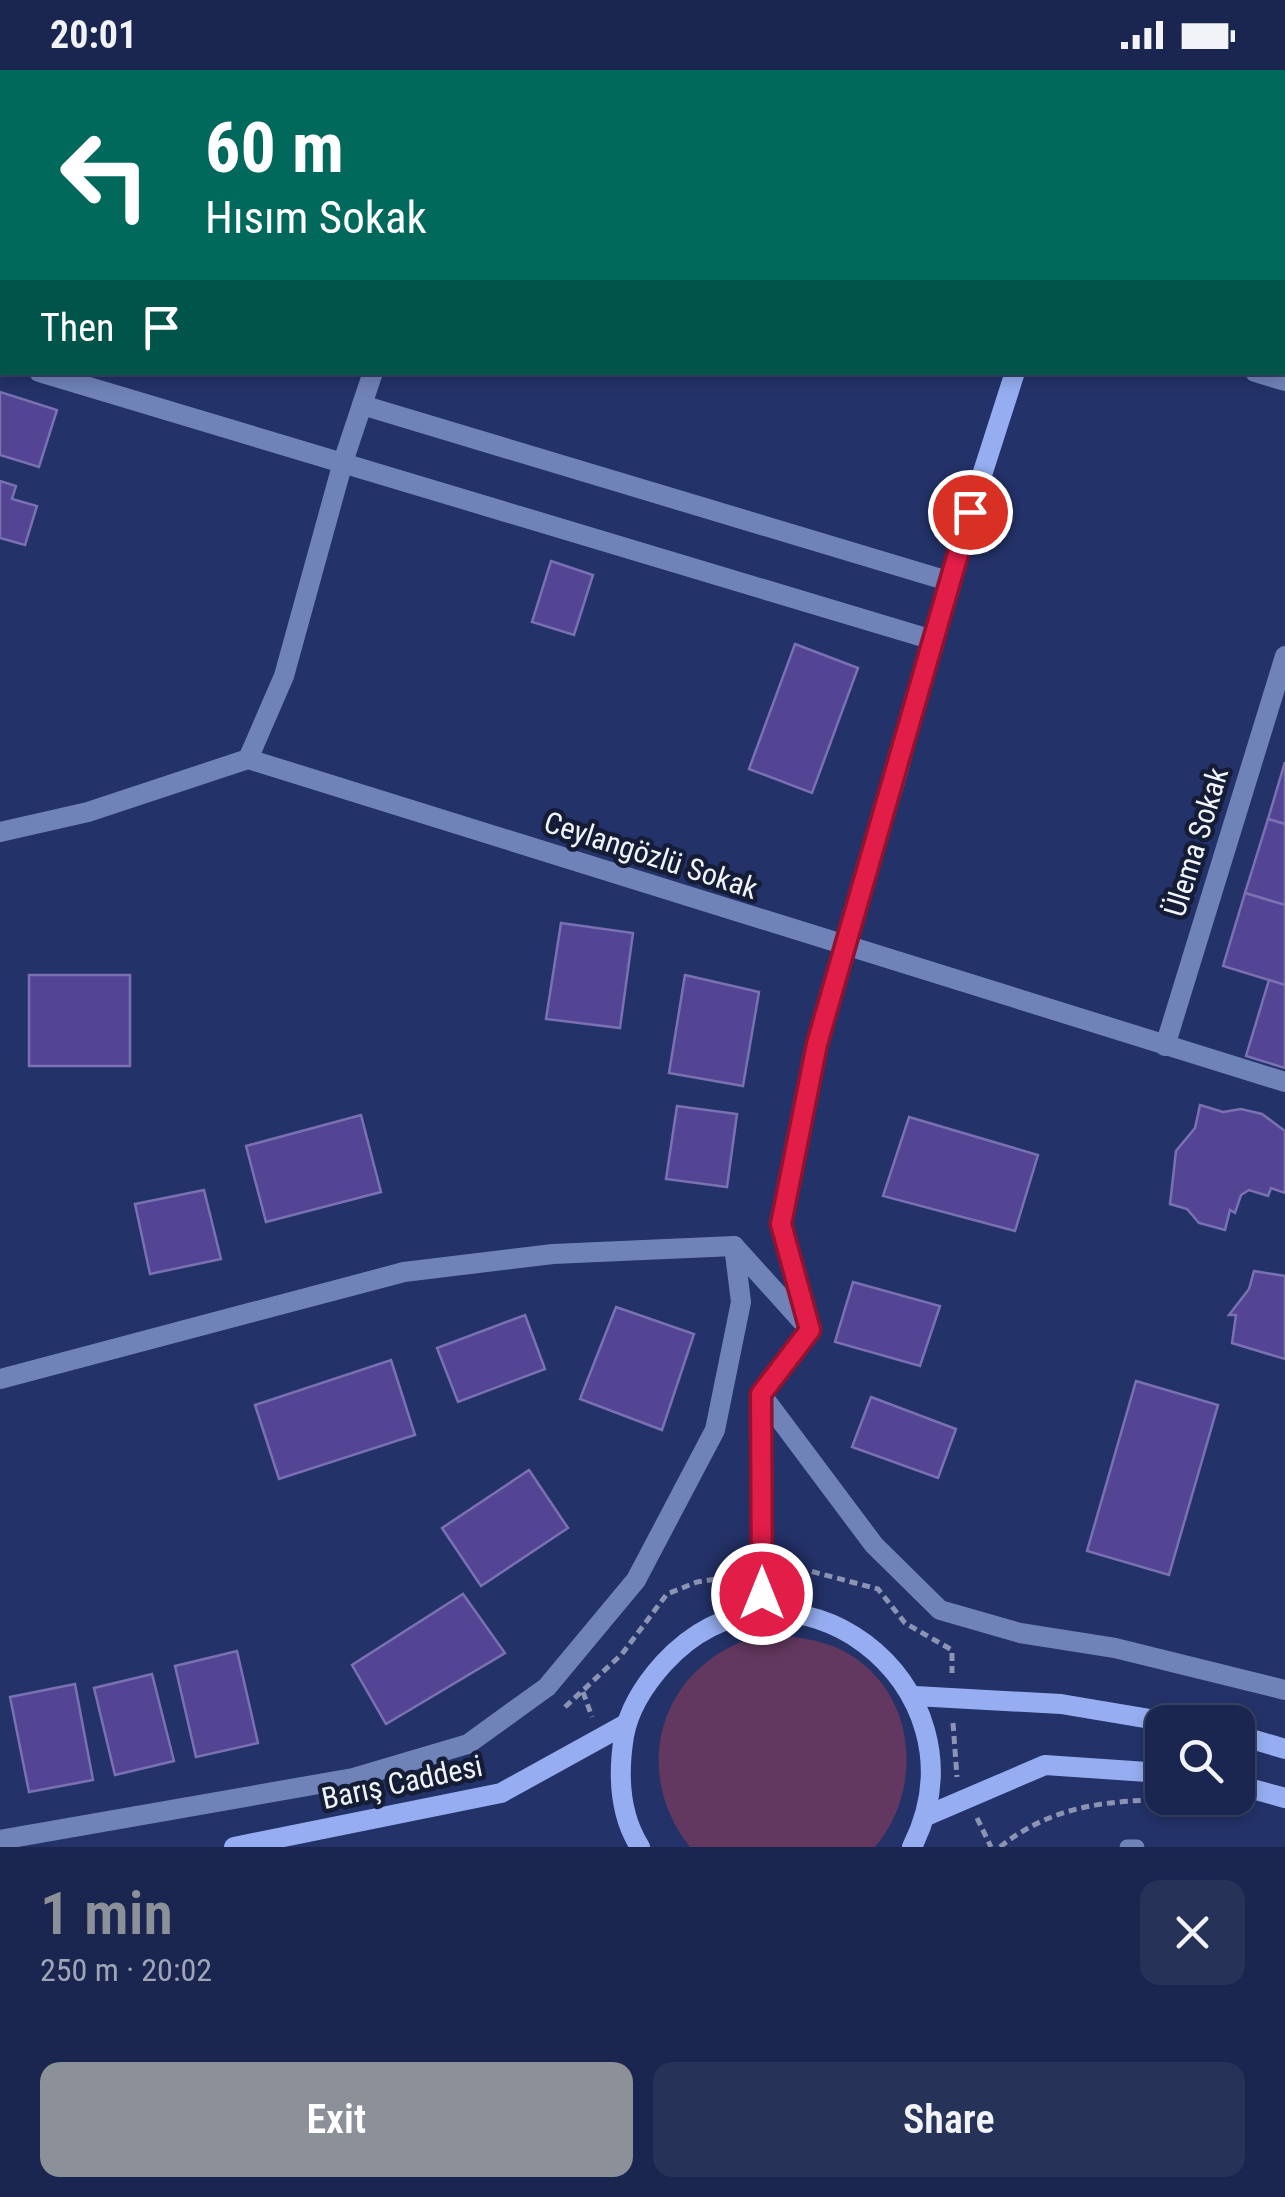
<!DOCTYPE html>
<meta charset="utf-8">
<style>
:root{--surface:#1a264f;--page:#273259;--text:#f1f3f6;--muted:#9fa5b7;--line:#384366;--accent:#8c9099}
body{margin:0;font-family:"Roboto Condensed",sans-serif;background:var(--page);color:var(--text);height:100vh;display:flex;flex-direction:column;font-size:38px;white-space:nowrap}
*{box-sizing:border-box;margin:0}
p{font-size:32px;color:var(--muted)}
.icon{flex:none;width:55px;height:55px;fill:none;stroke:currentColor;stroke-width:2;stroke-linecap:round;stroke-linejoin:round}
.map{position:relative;height:1777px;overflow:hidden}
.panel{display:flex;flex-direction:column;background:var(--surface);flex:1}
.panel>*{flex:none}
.top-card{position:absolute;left:0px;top:0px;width:1285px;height:305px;box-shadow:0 5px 15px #0003,0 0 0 2px var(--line);background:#00695c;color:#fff;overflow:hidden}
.controls{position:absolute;left:1145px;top:1635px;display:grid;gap:20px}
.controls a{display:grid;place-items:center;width:110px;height:110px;border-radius:20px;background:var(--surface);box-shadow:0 5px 15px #0003,0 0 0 2px var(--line);font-size:50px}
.pin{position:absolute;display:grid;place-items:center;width:85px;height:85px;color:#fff;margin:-42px;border:5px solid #fff;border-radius:50%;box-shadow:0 2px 10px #0007}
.me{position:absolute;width:110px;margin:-55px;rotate:0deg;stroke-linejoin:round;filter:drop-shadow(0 0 8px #0008)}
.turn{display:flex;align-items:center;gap:35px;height:210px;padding:0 40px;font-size:45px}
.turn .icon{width:130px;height:130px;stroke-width:2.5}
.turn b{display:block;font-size:70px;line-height:85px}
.then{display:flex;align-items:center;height:95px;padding:0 40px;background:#0003;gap:20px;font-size:38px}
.round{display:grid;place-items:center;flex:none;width:105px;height:105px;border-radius:20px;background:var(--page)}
.summary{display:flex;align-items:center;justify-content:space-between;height:170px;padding:0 40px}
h1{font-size:60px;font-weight:600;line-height:75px;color:var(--accent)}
.primary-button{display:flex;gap:20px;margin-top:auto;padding:20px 40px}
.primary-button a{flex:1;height:115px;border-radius:20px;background:var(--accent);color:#fff;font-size:40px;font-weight:600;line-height:115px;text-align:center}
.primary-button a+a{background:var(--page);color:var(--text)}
.status{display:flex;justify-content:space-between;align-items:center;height:70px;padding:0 50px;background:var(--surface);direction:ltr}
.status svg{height:28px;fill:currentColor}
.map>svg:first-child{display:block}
.green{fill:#633860}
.building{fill:#544594;stroke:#7a71b2;stroke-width:2.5}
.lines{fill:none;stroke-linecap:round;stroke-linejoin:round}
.path{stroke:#8c94b3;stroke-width:5;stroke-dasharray:8 5;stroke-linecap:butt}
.lane{stroke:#7083b8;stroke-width:15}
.street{stroke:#7083b8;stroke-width:20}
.secondary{stroke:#96aef1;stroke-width:20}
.route-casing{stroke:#92132f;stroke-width:25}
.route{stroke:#e11d48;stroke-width:18}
.labels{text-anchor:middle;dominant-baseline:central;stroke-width:9;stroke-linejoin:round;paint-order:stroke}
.street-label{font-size:30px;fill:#f1f4fb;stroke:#151d36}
</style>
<div class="status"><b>20:01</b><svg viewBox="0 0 49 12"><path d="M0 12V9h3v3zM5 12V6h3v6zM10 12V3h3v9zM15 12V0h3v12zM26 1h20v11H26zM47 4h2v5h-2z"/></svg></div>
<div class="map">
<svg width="1285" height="1777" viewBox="0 0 1285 1777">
<rect width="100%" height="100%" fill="#233269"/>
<!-- green -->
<path class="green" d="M 777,1565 C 806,1568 834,1572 858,1590 C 918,1634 921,1723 875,1777 L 690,1777 C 636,1710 653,1615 732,1576 C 745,1569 763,1568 777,1565 Z"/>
<!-- building -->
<g class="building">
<path d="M 973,0 L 1042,0 L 972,2 Z"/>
<path d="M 0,322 L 57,340 L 39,397 L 0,385 Z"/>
<path d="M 0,411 L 16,416 L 12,429 L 37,436 L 25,475 L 0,468 Z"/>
<path d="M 551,491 L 593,505 L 574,565 L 532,552 Z"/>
<path d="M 795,574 L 858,598 L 812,723 L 749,699 Z"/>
<path d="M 1285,692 L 1285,754 L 1268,749 Z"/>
<path d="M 1268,749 L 1285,754 L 1285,835 L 1245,823 Z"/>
<path d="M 1245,823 L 1285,835 L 1285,915 L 1223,896 Z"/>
<path d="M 561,853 L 633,863 L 620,958 L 546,949 Z"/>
<rect x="29" y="905" width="101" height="91"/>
<path d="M 685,905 L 759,922 L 743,1016 L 669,1003 Z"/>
<path d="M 1269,910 L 1285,915 L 1285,998 L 1246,986 Z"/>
<path d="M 1200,1035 L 1223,1042 L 1241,1039 L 1262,1044 L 1285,1061 L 1285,1123 L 1271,1118 L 1268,1126 L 1249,1120 L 1241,1125 L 1235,1143 L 1230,1140 L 1225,1160 L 1199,1153 L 1187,1139 L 1170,1134 L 1176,1081 L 1195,1058 Z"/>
<path d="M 677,1036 L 737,1044 L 727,1117 L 666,1109 Z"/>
<path d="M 361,1045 L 381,1122 L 266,1152 L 246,1076 Z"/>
<path d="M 909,1047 L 1038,1085 L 1015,1161 L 883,1126 Z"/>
<path d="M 204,1120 L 221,1189 L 150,1204 L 135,1134 Z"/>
<path d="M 1254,1201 L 1285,1206 L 1285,1289 L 1232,1273 L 1236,1245 L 1229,1245 L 1249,1219 Z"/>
<path d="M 853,1212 L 940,1236 L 920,1296 L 835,1272 Z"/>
<path d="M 616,1237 L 694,1264 L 662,1360 L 580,1329 Z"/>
<path d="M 525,1245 L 545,1299 L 458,1332 L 437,1278 Z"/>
<path d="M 391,1290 L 415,1365 L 279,1409 L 255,1335 Z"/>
<path d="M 1136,1311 L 1218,1335 L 1169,1505 L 1087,1481 Z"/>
<path d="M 871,1327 L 956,1359 L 938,1408 L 852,1377 Z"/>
<path d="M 529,1400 L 568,1458 L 481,1516 L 442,1458 Z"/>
<path d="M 463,1524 L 505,1583 L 386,1654 L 352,1595 Z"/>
<path d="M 237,1581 L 258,1673 L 196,1687 L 175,1596 Z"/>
<path d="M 152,1604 L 174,1691 L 115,1705 L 94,1618 Z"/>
<path d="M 75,1614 L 93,1710 L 29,1722 L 10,1627 Z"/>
</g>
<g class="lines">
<!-- path -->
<g class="path">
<path d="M 786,1502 L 810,1501 L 878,1519 L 905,1553 L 952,1580 L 952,1603"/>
<path d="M 583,1622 L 592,1647"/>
<path d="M 565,1637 L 622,1584 L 667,1524 L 697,1512 L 736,1506"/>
<path d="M 953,1653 L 957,1707"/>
<path d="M 1161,1730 L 1225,1736"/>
<path d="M 977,1748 L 991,1777"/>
<path d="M 1000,1777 C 1045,1741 1093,1732 1150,1730"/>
</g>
<!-- lane -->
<path class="lane" d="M 1127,1777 L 1137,1777"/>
<!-- street -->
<g class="street">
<path d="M 470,2 L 471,0"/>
<path d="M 755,2 L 756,0"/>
<path d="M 807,2 L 808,0"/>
<path d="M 0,291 L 2,292"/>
<path d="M 39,302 L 933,570"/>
<path d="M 1255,302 L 1285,311"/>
<path d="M 362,335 L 948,511"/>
<path d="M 248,689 L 284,606 L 343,392 L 373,302"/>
<path d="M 0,762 L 88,742 L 248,689 L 1285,1012"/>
<path d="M 1165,976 L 1285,586"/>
<path d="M 0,1309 L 404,1202 L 553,1184 L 734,1176 L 810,1260"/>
<path d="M 761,1324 L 874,1475 L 940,1540 L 1020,1563 L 1115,1578 L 1285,1620"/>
<path d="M 0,1770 L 353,1708 L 468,1674 L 547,1617 L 636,1510 L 715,1360 L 741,1232 L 734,1176"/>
</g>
<!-- secondary -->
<g class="secondary">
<path d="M 1111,2 L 1111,0"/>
<path d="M 761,1544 L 761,1324 L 810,1260 L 781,1154 L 817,974 L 898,701 L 948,511 L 1015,302"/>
<path d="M 915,1626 L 1061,1634 L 1168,1652"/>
<path d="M 1238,1665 L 1285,1679"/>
<path d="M 1238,1715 L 1285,1728"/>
<path d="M 926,1746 L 1045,1695 L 1162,1703"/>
<path d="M 234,1777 L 501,1723 L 626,1654"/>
<path d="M 640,1777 C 619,1744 618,1703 624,1666 C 629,1638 645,1614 664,1593 C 787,1459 994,1614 912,1777"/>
</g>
</g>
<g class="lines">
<defs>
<path id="route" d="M 762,1524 L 761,1324 L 810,1260 L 781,1154 L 817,974 L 970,442"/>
</defs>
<!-- route casing -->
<use href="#route" class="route-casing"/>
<!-- route -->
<use href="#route" class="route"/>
</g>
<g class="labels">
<!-- street labels -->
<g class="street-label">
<text transform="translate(1196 772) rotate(-73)">Ülema Sokak</text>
<text transform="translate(651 785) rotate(18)">Ceylangözlü Sokak</text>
<text transform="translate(402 1712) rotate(-12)">Barış Caddesi</text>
</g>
</g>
</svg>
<div class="controls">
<a><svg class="icon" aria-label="search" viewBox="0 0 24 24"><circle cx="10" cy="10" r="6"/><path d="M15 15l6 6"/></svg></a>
</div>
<div class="pin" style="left:970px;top:442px;background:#d93025"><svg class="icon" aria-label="arrive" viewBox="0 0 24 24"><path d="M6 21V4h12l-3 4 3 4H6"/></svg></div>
<svg class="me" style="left:762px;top:1524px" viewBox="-20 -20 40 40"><circle r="17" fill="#e11d48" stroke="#fff" stroke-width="3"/><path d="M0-11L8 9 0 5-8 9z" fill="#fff"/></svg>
<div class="top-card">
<div class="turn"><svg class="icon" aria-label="left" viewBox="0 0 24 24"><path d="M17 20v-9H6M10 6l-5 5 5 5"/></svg><div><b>60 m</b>Hısım Sokak</div></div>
<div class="then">Then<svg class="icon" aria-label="arrive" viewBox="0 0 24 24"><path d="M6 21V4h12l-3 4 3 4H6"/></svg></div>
</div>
</div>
<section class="panel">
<div class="summary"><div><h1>1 min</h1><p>250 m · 20:02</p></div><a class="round"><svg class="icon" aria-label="close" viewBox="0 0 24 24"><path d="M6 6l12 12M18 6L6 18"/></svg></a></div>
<div class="primary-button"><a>Exit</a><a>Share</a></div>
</section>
